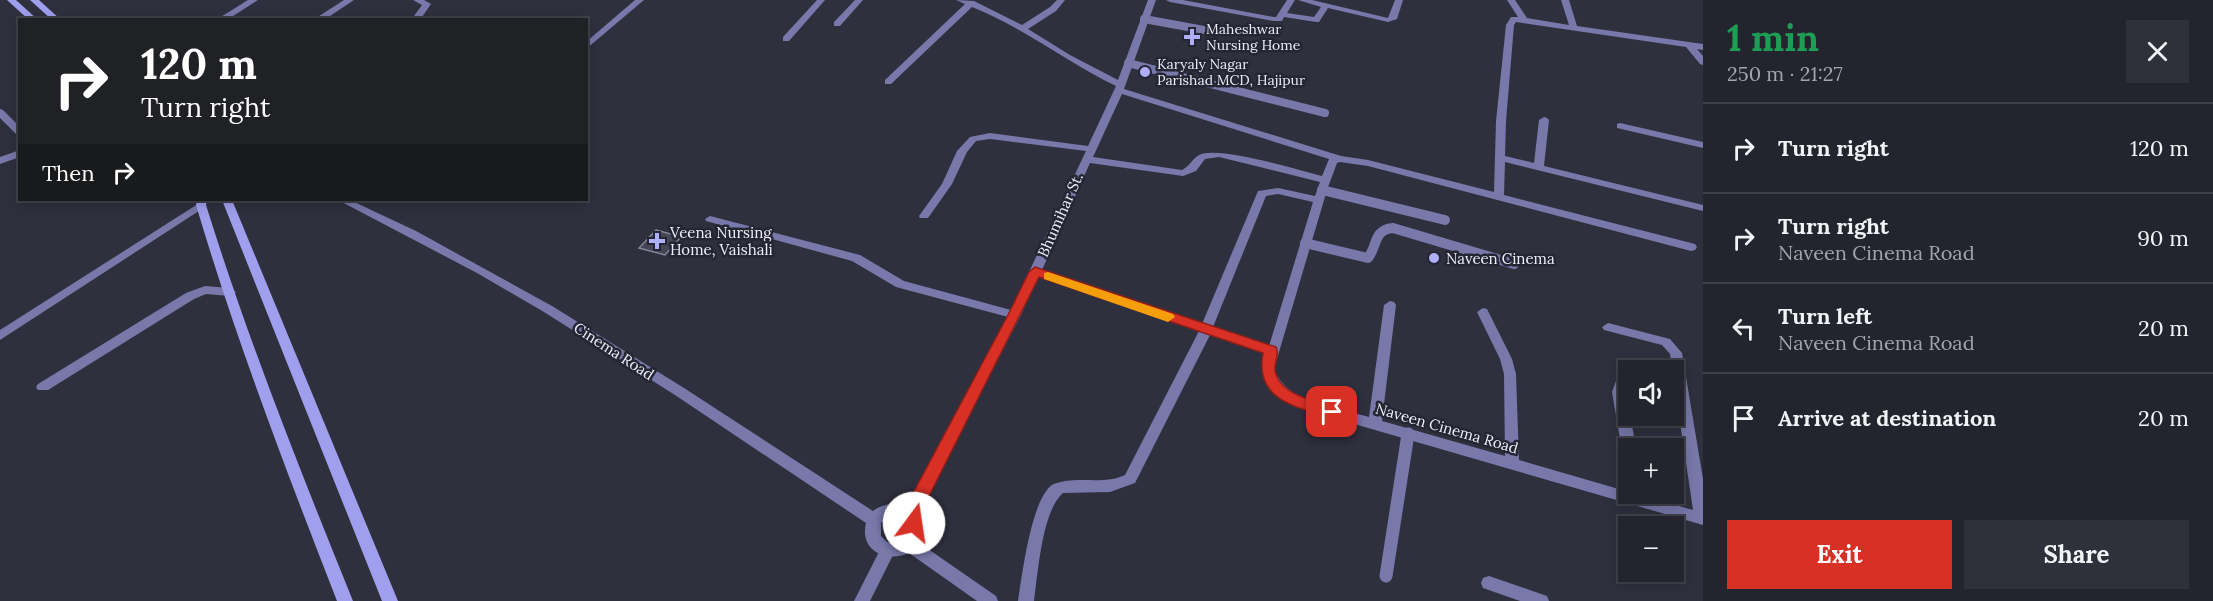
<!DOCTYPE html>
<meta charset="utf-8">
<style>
:root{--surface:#23242e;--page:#2f303a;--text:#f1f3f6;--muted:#a3a4aa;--line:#40414a;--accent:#d93025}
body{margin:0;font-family:Lora,serif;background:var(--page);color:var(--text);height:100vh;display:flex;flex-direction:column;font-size:22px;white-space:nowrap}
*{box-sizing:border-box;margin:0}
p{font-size:20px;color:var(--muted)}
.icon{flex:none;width:33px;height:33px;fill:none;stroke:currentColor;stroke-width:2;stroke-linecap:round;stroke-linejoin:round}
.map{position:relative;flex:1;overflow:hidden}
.sheet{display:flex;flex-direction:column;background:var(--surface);width:510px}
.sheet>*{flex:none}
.banner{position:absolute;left:18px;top:18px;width:570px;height:183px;border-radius:0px;box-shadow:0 3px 15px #0003,0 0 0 2px var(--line);background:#202124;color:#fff;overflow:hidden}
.buttons{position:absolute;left:1618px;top:360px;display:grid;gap:12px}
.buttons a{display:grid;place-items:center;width:66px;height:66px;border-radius:0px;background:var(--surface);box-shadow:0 3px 15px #0003,0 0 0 2px var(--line);font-size:30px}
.pin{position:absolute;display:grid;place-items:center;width:51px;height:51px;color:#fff;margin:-26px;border-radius:12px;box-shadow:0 3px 9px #0006}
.me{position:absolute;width:66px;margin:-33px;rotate:14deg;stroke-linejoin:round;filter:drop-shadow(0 0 4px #0008)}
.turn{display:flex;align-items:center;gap:21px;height:126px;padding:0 24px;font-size:27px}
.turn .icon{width:78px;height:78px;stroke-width:2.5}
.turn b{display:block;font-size:42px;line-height:51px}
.then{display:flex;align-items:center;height:57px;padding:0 24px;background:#0003;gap:12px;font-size:22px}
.round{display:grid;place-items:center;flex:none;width:63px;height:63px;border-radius:0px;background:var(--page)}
.summary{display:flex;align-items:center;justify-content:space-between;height:102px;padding:0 24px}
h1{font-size:36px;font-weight:800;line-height:45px;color:#1e9e55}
.cta{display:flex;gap:12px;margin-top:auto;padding:12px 24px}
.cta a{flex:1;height:69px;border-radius:0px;background:var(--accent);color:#fff;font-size:24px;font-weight:800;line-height:69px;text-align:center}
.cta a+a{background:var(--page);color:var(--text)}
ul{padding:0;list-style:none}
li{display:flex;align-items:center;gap:18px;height:90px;padding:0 24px;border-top:2px solid var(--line)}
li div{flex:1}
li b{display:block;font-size:22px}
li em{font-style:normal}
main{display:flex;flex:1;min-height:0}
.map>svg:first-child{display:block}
.building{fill:#454555;stroke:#838495;stroke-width:1.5}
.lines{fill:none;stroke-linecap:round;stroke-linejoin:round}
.service-far2{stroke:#7878aa;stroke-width:8}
.service-far1{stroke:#7878aa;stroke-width:10}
.service{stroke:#7878aa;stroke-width:13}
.minor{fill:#7878aa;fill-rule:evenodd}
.tertiary{fill:#7878aa;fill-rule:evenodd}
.secondary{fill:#a09fee;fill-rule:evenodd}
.route{fill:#d93025;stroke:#8d1f18;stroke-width:1.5}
.slow{fill:#f59e0b}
.poi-dot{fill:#aeaefb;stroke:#252634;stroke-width:2}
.labels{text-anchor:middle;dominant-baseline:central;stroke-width:5;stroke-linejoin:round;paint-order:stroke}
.far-poi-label{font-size:14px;fill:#eeeef8;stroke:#252634;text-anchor:start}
.street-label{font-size:15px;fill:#eeeef8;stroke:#252634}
.poi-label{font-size:15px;fill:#eeeef8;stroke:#252634;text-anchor:start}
</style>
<main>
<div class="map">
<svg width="1703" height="601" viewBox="0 0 1703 601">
<rect width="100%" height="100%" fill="#2f303e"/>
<!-- building -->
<path class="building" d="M 656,230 L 681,237 L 665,255 L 639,248 Z"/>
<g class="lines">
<!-- service-far2 -->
<g class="service-far2">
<path d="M 1144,19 L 1215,32"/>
<path d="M 1128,63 L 1325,113"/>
</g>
<!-- service-far1 -->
<g class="service-far1">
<path d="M 1322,190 L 1445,220"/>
<path d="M 1305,243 L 1368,258 C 1378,245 1373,230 1393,228 L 1514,264"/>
</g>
<!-- service -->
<path class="service" d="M 1386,576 L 1408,434"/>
<!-- minor -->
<g class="minor">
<path d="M 248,0 L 258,0 L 227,20 L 216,20 Z"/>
<path d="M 344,0 L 354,0 L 324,20 L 313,20 Z"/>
<path d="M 413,0 L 424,0 L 431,4 L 420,20 L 411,20 L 422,5 Z"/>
<path d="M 635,0 L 644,0 L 586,49 L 586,42 Z"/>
<path d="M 817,0 L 825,0 L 789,41 L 783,41 L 783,37 Z"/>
<path d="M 855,0 L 863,0 L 840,26 L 834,26 L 834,22 Z"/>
<path d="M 956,0 L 974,1 L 1022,25 L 1050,7 L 1057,0 L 1065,0 L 1056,11 L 1028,29 L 1070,55 L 1118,80 L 1148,0 L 1156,0 L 1124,89 L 1341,156 L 1368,160 L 1494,192 L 1496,121 L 1506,25 L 1511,17 L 1518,17 L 1507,0 L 1515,0 L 1527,18 L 1569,25 L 1561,0 L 1569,0 L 1577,26 L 1703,44 L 1703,50 L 1697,49 L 1703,56 L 1703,65 L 1700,64 L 1686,47 L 1516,22 L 1514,25 L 1506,121 L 1505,156 L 1534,163 L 1539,120 L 1544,117 L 1547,118 L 1549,120 L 1544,166 L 1703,205 L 1703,211 L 1505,162 L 1504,195 L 1695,244 L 1697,247 L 1695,250 L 1691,251 L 1368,166 L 1340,162 L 1337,163 L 1327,190 L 1274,369 C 1287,404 1337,408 1369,417 L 1384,305 L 1390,301 L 1394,302 L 1396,305 L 1382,421 L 1505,456 L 1504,374 L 1500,359 L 1477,312 L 1483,308 L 1487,309 L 1512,359 L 1516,374 L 1519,460 L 1629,492 L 1629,494 L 1636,494 L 1693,510 L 1674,382 L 1674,370 L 1672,370 L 1670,354 L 1662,345 L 1604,330 L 1602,327 L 1608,323 L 1670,339 L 1682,353 L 1703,479 L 1703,525 L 1306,410 C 1284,401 1270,392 1262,369 L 1266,354 L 1210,335 L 1135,483 L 1110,492 L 1063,493 C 1042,511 1038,573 1034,601 L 1018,601 C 1022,576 1031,500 1052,485 C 1055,483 1061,482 1065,481 C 1085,478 1106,484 1125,475 L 1199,331 L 1038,277 L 1021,315 L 914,521 L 909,523 L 904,521 L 902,517 L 904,513 L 1008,317 L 896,287 L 852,261 L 706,221 L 705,219 L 710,216 L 860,255 L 904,281 L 1011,310 L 1086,151 L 990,139 L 976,141 L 967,152 L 952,184 L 928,218 L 920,218 L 919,216 L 942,184 L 957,151 L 970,137 L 990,133 L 1088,146 L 1116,86 C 1066,62 1023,27 972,7 L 891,84 L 885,84 L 885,80 L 965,4 ZM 1122,94 L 1329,159 L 1322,176 C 1299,170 1217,145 1199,155 C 1192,159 1190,166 1182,170 L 1093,157 ZM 1219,157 L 1320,182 L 1315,196 L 1278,188 L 1258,191 L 1202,324 L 1042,270 L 1090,163 L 1183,176 L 1196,171 L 1205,159 ZM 1278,194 L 1313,202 L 1269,346 L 1213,327 L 1266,196 Z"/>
<path d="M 1166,0 L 1183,0 L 1274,17 L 1276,17 L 1287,0 L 1295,0 L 1287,13 L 1314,17 L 1321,7 L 1298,0 L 1312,0 L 1388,18 L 1395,0 L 1403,0 L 1397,19 L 1388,22 L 1328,8 L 1319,22 L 1316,22 L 1284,17 L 1282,21 L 1274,21 L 1170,2 Z"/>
<path d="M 0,109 L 3,110 L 20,127 L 20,135 L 16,134 L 0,118 Z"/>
<path d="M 1620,123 L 1703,142 L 1703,148 L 1617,128 L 1617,124 Z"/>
<path d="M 20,150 L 20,157 L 0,164 L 0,157 Z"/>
<path d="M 201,202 L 205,203 L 206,205 L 205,207 L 0,340 L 0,330 Z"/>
<path d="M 205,286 L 230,288 L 236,292 L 230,296 L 206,294 L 194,299 L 48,390 L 38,390 L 36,387 L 38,384 L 186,293 Z"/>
<path d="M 1629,375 L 1629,386 L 1626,392 L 1636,448 L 1629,448 L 1629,456 L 1624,454 L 1622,450 L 1612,392 L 1616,381 Z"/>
<path d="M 888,542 L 893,544 L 896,549 L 870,601 L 854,601 L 883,544 Z"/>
<path d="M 1489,576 L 1547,596 L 1549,601 L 1520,601 L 1483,588 L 1481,583 L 1483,578 Z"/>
</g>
<!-- tertiary -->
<path class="tertiary" d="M 338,200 L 350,200 L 416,231 L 552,306 L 684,388 L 873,511 C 895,493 931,513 918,542 L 996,596 L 998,601 L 977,601 L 909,553 C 887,563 859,551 866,523 L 675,395 L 544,312 L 477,273 ZM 889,516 L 898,516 L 905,524 L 905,536 L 897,544 L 889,544 L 881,536 L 881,523 Z"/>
<!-- secondary -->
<g class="secondary">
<path d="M 7,0 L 16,0 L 38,20 L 29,20 Z"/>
<path d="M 30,0 L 39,0 L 61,20 L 52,20 Z"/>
<path d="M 197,200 L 207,200 L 206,205 C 248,340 300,470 353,601 L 337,601 C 286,470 236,340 196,205 Z"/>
<path d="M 222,200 L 232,200 L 398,601 L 382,601 Z"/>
</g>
</g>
<!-- route -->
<path class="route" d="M 1035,267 L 1276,347 C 1280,355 1274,362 1275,370 C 1279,396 1317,401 1338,408 L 1340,412 L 1332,418 C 1297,407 1254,401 1263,353 L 1039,277 L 919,516 L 922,523 L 920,528 C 909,532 905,526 901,517 L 903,512 L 1008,315 L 1029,272 Z"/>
<!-- slow -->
<path class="slow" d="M 1048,272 L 1173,314 L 1175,317 L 1168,322 L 1044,279 L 1044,273 Z"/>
<!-- markers -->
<g class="poi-dot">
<path d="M1189 28h6v6h6v6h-6v6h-6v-6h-6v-6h6z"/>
<circle cx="1145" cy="72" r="6"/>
<path d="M654 232h6v6h6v6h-6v6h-6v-6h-6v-6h6z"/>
<circle cx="1434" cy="258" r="6"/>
</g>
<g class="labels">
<!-- far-poi labels -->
<g class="far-poi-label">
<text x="1206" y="29">Maheshwar<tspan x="1206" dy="16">Nursing Home</tspan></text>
<text x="1157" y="64">Karyaly Nagar<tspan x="1157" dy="16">Parishad MCD, Hajipur</tspan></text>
</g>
<!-- street labels -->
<g class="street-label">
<text transform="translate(1060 215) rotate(-66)">Bhumihar St.</text>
<text transform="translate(614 351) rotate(33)">Cinema Road</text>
<text transform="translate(1447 428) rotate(16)">Naveen Cinema Road</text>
</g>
<!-- poi labels -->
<g class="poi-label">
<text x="670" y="232">Veena Nursing<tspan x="670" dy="17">Home, Vaishali</tspan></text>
<text x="1446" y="258">Naveen Cinema</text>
</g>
</g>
</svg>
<div class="buttons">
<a><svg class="icon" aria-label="sound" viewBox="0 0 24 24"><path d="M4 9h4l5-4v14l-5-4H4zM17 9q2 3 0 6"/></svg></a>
<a>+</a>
<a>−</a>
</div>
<div class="pin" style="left:1332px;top:412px;background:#d93025"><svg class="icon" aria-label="arrive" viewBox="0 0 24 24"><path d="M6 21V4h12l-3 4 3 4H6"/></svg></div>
<svg class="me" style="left:914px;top:523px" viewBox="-20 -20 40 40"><circle r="19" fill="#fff"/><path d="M0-13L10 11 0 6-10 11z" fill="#d93025"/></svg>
<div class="banner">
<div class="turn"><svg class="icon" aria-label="right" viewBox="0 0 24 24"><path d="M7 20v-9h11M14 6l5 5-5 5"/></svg><div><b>120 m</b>Turn right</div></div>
<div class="then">Then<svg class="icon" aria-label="right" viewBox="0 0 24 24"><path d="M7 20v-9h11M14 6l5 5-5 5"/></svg></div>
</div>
</div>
<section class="sheet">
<div class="summary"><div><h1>1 min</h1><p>250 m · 21:27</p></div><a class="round"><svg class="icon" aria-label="close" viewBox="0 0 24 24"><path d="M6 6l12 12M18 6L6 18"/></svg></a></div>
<ul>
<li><svg class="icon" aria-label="right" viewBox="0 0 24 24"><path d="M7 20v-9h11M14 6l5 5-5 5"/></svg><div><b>Turn right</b></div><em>120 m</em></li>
<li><svg class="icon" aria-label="right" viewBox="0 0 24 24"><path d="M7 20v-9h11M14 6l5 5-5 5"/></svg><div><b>Turn right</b><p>Naveen Cinema Road</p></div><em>90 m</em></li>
<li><svg class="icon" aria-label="left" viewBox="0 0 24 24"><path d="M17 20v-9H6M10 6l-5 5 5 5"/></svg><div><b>Turn left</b><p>Naveen Cinema Road</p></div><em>20 m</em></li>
<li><svg class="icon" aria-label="arrive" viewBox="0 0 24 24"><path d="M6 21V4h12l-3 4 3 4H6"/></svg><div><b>Arrive at destination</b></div><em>20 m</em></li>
</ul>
<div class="cta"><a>Exit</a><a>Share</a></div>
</section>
</main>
